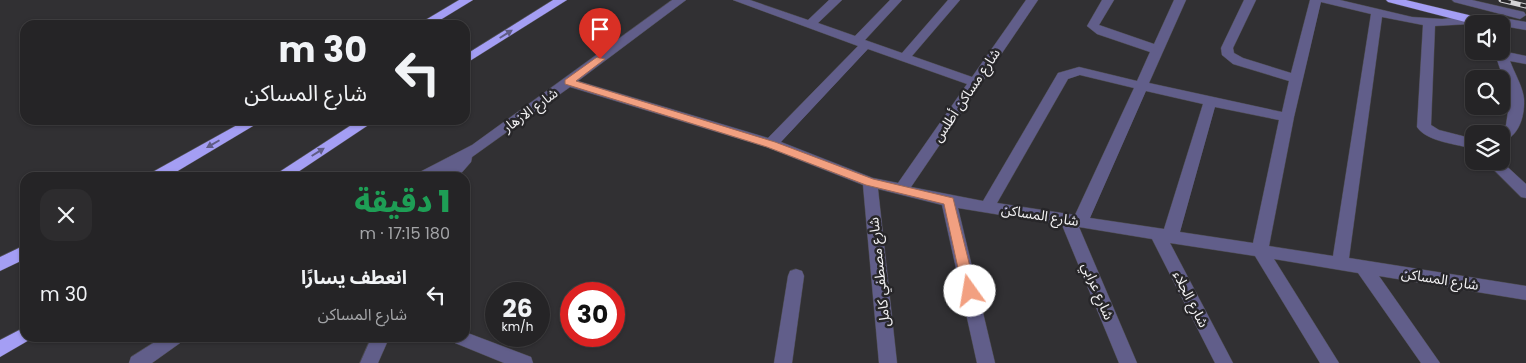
<!DOCTYPE html>
<html lang="ar">
<meta charset="utf-8">
<style>
:root{--surface:#252426;--page:#2d2c2e;--text:#f1f3f6;--muted:#a3a4a7;--line:#424143}
body{margin:0;font-family:Poppins,"Noto Sans Arabic",sans-serif;background:var(--page);color:var(--text);direction:rtl;height:100vh;display:flex;flex-direction:column;font-size:19px;white-space:nowrap}
*{box-sizing:border-box;margin:0}
p{font-size:16px;color:var(--muted)}
.icon{flex:none;width:28px;height:28px;fill:none;stroke:currentColor;stroke-width:2;stroke-linecap:round;stroke-linejoin:round}
.map{position:relative;flex:1;overflow:hidden;direction:ltr}
.details{position:absolute;left:20px;top:172px;width:450px;height:170px;display:flex;flex-direction:column;background:var(--surface);border-radius:15px;box-shadow:0 1px 4px #0004,0 0 0 1px var(--line);direction:rtl}
.details>*{flex:none}
.hud{position:absolute;left:20px;top:20px;width:450px;height:105px;border-radius:15px;box-shadow:0 1px 4px #0004,0 0 0 1px var(--line);direction:rtl;background:#252426;color:var(--text);overflow:hidden}
.fabs{position:absolute;left:1465px;top:15px;display:grid;gap:10px}
.fabs a{display:grid;place-items:center;width:45px;height:45px;border-radius:10px;background:var(--surface);box-shadow:0 1px 4px #0004,0 0 0 1px var(--line);font-size:25px}
.speed{position:absolute;left:485px;top:282px;display:flex;gap:10px;font-size:25px;font-weight:700;text-align:center}
.speed>*{display:grid;place-content:center;width:65px;height:65px;border-radius:50%;background:var(--surface);box-shadow:0 1px 4px #0004,0 0 0 1px var(--line);line-height:1}
.speed small{font-size:12px;font-weight:400}
.speed .limit{border:8px solid #d22;background:#fff;color:#111}
.pin{position:absolute;display:grid;place-items:center;width:42px;height:42px;color:#fff;margin:-51px -21px;border-radius:50% 50% 50% 0;rotate:-45deg;box-shadow:0 0 5px #0007}
.pin .icon{rotate:45deg}
.me{position:absolute;width:55px;margin:-28px;rotate:347deg;stroke-linejoin:round;filter:drop-shadow(0 0 4px #0008)}
.turn{display:flex;align-items:center;gap:18px;height:105px;padding:0 20px;font-size:22px}
.turn .icon{width:65px;height:65px;stroke-width:2.5}
.turn b{display:block;font-size:35px;line-height:42px}
.round{display:grid;place-items:center;flex:none;width:52px;height:52px;border-radius:15px;background:var(--page)}
.head{display:flex;align-items:center;justify-content:space-between;height:85px;padding:0 20px}
h1{font-size:30px;font-weight:800;line-height:38px;color:#1e9e55}
ul{padding:0;list-style:none}
li{display:flex;align-items:center;gap:15px;height:75px;padding:0 20px}
li div{flex:1}
li b{display:block;font-size:19px}
li em{font-style:normal}
.map>svg:first-child{display:block}
.lines{fill:none;stroke-linecap:round;stroke-linejoin:round}
.minor-casing{stroke:#4c4b4e;stroke-width:1}
.highway-casing{stroke:#4c4b4e;stroke-width:1}
.minor{fill:#615e8a;fill-rule:evenodd}
.highway{fill:#a49ef4;fill-rule:evenodd}
.rail-casing{stroke:#d4d3d5;stroke-width:5}
.rail{stroke:#272629;stroke-width:3;stroke-dasharray:10;stroke-linecap:butt}
.oneway{fill:#5f5c84}
.route{fill:#f2a081;stroke:#9d6854}
.labels{text-anchor:middle;dominant-baseline:central;stroke-width:5;stroke-linejoin:round;paint-order:stroke}
.street-label{font-size:14px;fill:#f3f2f4;stroke:#272629}
</style>
<div class="map">
<svg width="1526" height="363" viewBox="0 0 1526 363">
<rect width="100%" height="100%" fill="#313033"/>
<g class="lines">
<defs>
<g id="minor">
<path d="M 672,0 L 686,0 L 578,81 L 768,138 L 858,46 L 733,0 L 750,0 L 808,20 L 829,0 L 842,0 L 818,23 L 855,36 L 890,0 L 902,0 L 865,40 L 902,53 L 948,0 L 960,0 L 912,56 L 972,77 L 1026,0 L 1038,0 L 911,187 L 983,201 L 1058,73 L 1079,67 L 1137,81 L 1150,52 L 1097,34 L 1087,26 L 1102,0 L 1114,0 L 1099,25 L 1154,44 L 1174,0 L 1186,0 L 1149,83 L 1282,112 L 1289,81 L 1233,64 L 1222,55 L 1221,48 L 1244,0 L 1256,0 L 1233,48 L 1234,53 L 1243,58 L 1291,73 L 1310,0 L 1340,0 L 1412,17 L 1442,19 L 1486,15 L 1526,22 L 1526,30 L 1486,23 L 1435,26 L 1431,125 L 1439,130 L 1474,139 L 1474,149 C 1457,144 1427,142 1417,127 L 1423,25 L 1382,17 L 1349,258 L 1526,286 L 1526,300 L 1379,276 L 1440,363 L 1421,363 L 1358,273 L 1274,259 L 1339,363 L 1320,363 L 1255,256 L 1170,243 L 1233,363 L 1215,363 L 1152,239 L 1079,227 L 1137,363 L 1119,363 L 1062,225 L 958,208 L 995,363 L 977,363 L 942,205 L 878,189 L 897,363 L 879,363 L 863,185 L 766,147 L 570,87 L 472,157 L 471,162 L 457,178 L 441,178 L 446,171 L 434,178 L 414,178 L 416,174 L 472,145 ZM 1321,2 L 1371,14 L 1333,256 L 1269,246 L 1294,117 ZM 868,49 L 967,84 L 898,183 L 873,178 L 781,142 ZM 1080,75 L 1134,88 L 1075,215 L 997,203 L 1068,79 ZM 1146,91 L 1203,104 L 1164,229 L 1090,218 ZM 1215,107 L 1279,120 L 1253,243 L 1180,232 Z"/>
<path d="M 1452,0 L 1472,0 L 1524,12 L 1526,15 L 1520,19 L 1454,2 Z"/>
<path d="M 1501,48 L 1507,52 L 1526,56 L 1526,64 L 1510,61 C 1514,72 1523,87 1524,99 C 1525,116 1519,137 1501,142 L 1501,134 L 1496,134 L 1506,125 L 1510,98 L 1494,51 L 1501,51 Z"/>
<path d="M 1485,161 L 1501,161 L 1526,184 L 1526,198 L 1521,197 Z"/>
<path d="M 796,269 L 802,271 L 804,276 L 792,363 L 774,363 L 788,276 L 790,271 Z"/>
<path d="M 465,332 L 531,357 L 533,363 L 504,363 L 455,343 L 452,338 L 465,338 Z"/>
<path d="M 161,338 L 183,338 L 180,343 L 152,363 L 129,363 L 131,357 Z"/>
<path d="M 371,338 L 389,338 L 378,363 L 360,363 Z"/>
</g>
<g id="highway">
<path d="M 459,0 L 473,0 L 432,25 L 417,25 Z"/>
<path d="M 553,0 L 567,0 L 465,64 L 465,55 Z"/>
<path d="M 1386,0 L 1406,0 L 1477,17 L 1479,20 L 1473,24 L 1388,2 Z"/>
<path d="M 246,120 L 263,120 L 166,178 L 147,178 L 149,174 Z"/>
<path d="M 359,120 L 376,120 L 289,178 L 270,178 Z"/>
<path d="M 25,245 L 25,259 L 0,271 L 0,257 Z"/>
<path d="M 25,327 L 25,338 L 32,338 L 31,339 L 0,357 L 0,340 Z"/>
</g>
</defs>
<!-- minor casing -->
<use href="#minor" class="minor-casing"/>
<!-- highway casing -->
<use href="#highway" class="highway-casing"/>
<!-- minor -->
<use href="#minor" class="minor"/>
<!-- highway -->
<use href="#highway" class="highway"/>
<defs>
<path id="rail" d="M 1501,0 L 1526,6"/>
</defs>
<!-- rail casing -->
<use href="#rail" class="rail-casing"/>
<!-- rail -->
<use href="#rail" class="rail"/>
</g>
<!-- one-way arrows -->
<defs><path id="oneway-solid" d="M-6-.8H1V-3.2L6.5 0L1 3.2V.8H-6Z" transform="scale(1.25)"/></defs>
<g class="oneway">
<use href="#oneway-solid" transform="translate(506 34) rotate(-32)"/>
<use href="#oneway-solid" transform="translate(213 144) rotate(150)"/>
<use href="#oneway-solid" transform="translate(318 152) rotate(-32)"/>
</g>
<!-- route -->
<path class="route" d="M 597,57 L 605,59 L 576,81 L 775,142 L 873,179 L 953,198 L 976,291 L 974,295 L 965,295 L 963,291 L 944,204 L 866,185 L 767,147 L 565,84 L 565,80 Z"/>
<g class="labels">
<!-- street labels -->
<g class="street-label">
<text transform="translate(966 95) rotate(-56)">شارع مساكن أطلس</text>
<text transform="translate(530 110) rotate(-36)">شارع الازهار</text>
<text transform="translate(1040 215) rotate(9)">شارع المساكن</text>
<text transform="translate(879 272) rotate(-96)">شارع مصطفي كامل</text>
<text transform="translate(1440 279) rotate(9)">شارع المساكن</text>
<text transform="translate(1098 291) rotate(67)">شارع عرابي</text>
<text transform="translate(1191 299) rotate(63)">شارع الجلاء</text>
</g>
</g>
</svg>
<div class="fabs">
<a><svg class="icon" aria-label="sound" viewBox="0 0 24 24"><path d="M4 9h4l5-4v14l-5-4H4zM17 9q2 3 0 6"/></svg></a>
<a><svg class="icon" aria-label="search" viewBox="0 0 24 24"><circle cx="10" cy="10" r="6"/><path d="M15 15l6 6"/></svg></a>
<a><svg class="icon" aria-label="layers" viewBox="0 0 24 24"><path d="M12 4l9 5-9 5-9-5zM3 14l9 5 9-5"/></svg></a>
</div>
<div class="speed"><div>26<small>km/h</small></div><div class="limit">30</div></div>
<div class="pin" style="left:600px;top:59px;background:#d93025"><svg class="icon" aria-label="arrive" viewBox="0 0 24 24"><path d="M6 21V4h12l-3 4 3 4H6"/></svg></div>
<svg class="me" style="left:970px;top:291px" viewBox="-20 -20 40 40"><circle r="19" fill="#fff"/><path d="M0-13L10 11 0 6-10 11z" fill="#f2a081"/></svg>
<div class="hud">
<div class="turn"><svg class="icon" aria-label="left" viewBox="0 0 24 24"><path d="M17 20v-9H6M10 6l-5 5 5 5"/></svg><div><b>30 m</b>شارع المساكن</div></div>
</div>
<section class="details">
<div class="head"><div><h1>1 دقيقة</h1><p>180 m · 17:15</p></div><a class="round"><svg class="icon" aria-label="close" viewBox="0 0 24 24"><path d="M6 6l12 12M18 6L6 18"/></svg></a></div>
<ul>
<li><svg class="icon" aria-label="left" viewBox="0 0 24 24"><path d="M17 20v-9H6M10 6l-5 5 5 5"/></svg><div><b>انعطف يسارًا</b><p>شارع المساكن</p></div><em>30 m</em></li>
</ul>
</section>
</div>
